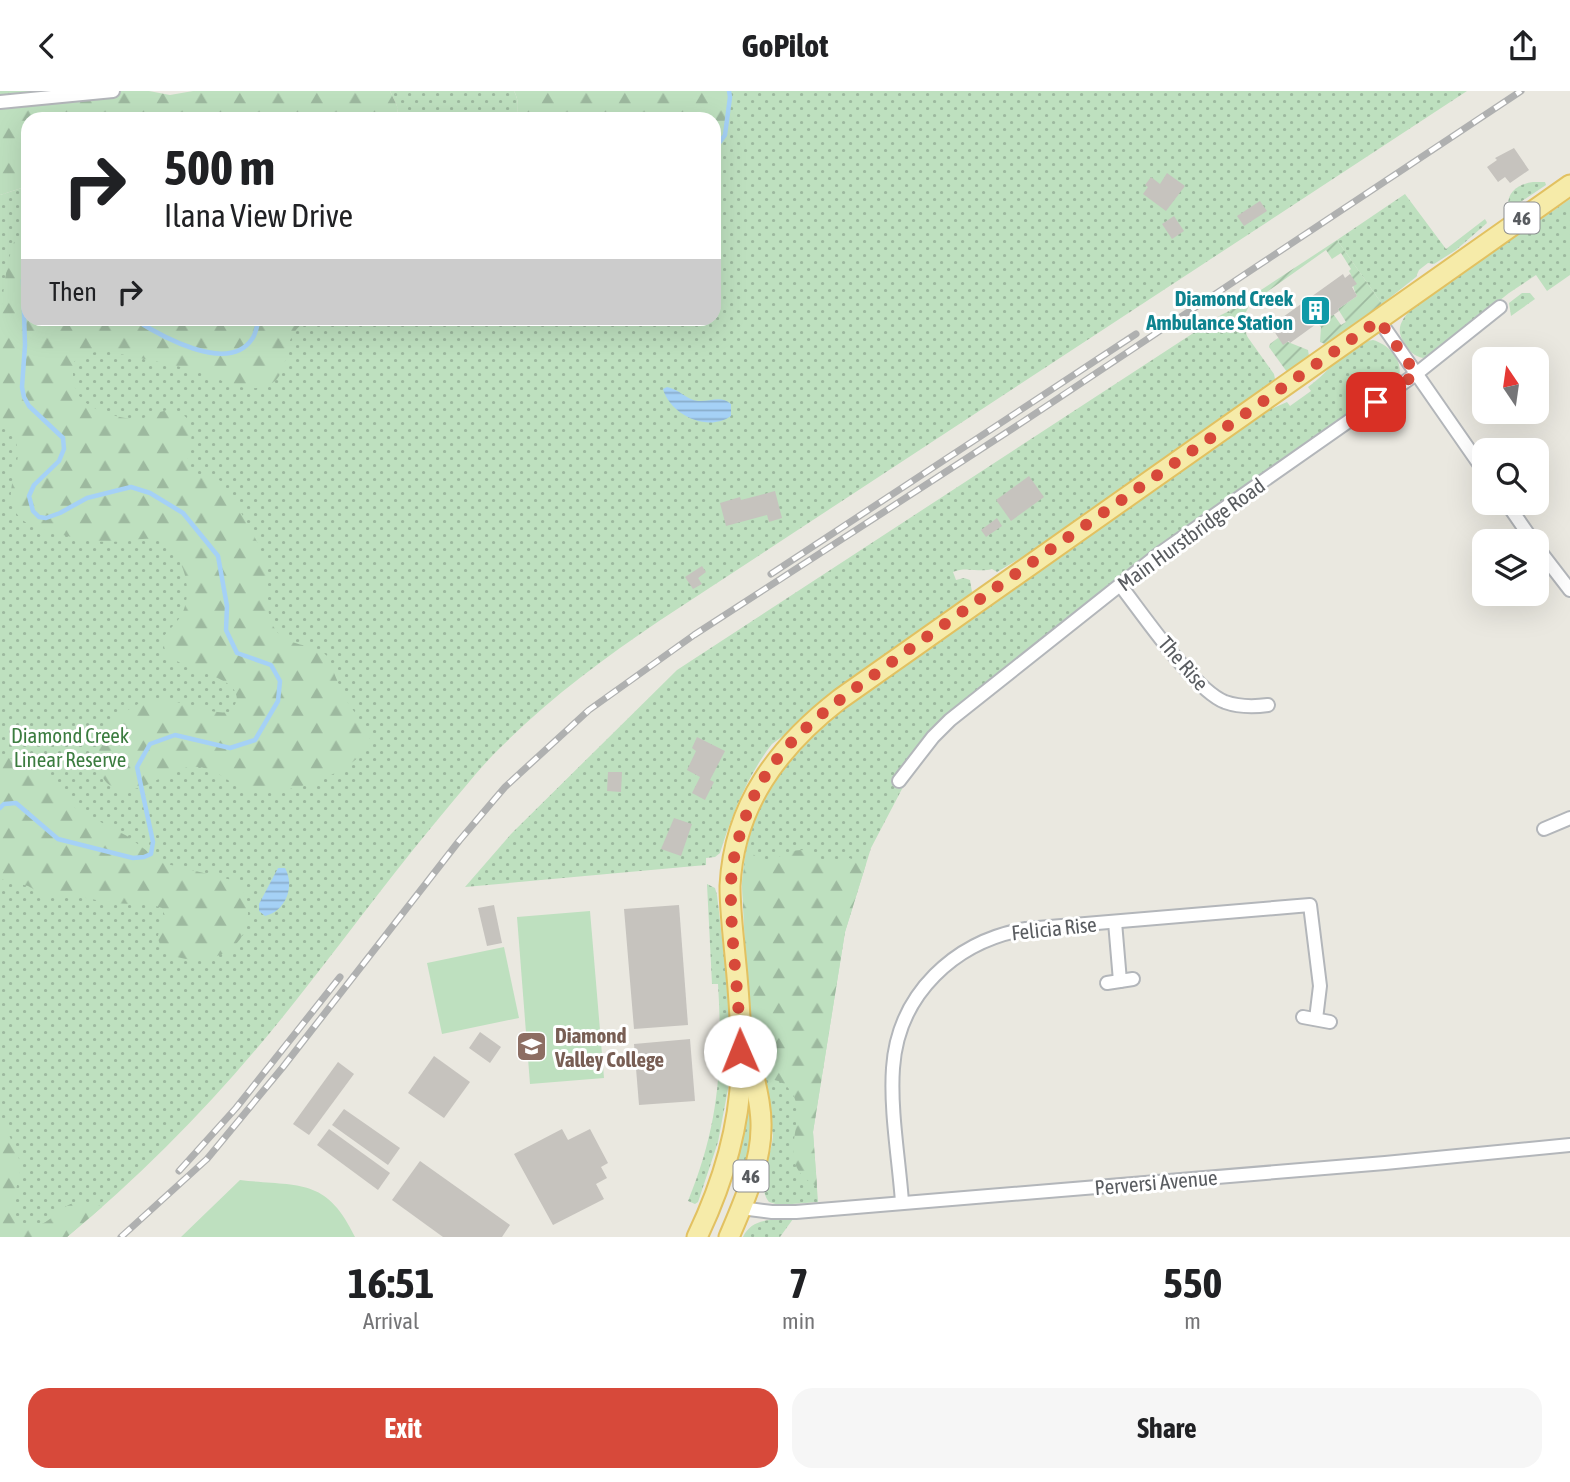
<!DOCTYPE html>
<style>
:root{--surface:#fff;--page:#f6f6f6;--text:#202124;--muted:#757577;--accent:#d7493a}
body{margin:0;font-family:"Asap Condensed",sans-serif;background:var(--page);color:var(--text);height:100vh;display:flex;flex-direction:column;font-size:26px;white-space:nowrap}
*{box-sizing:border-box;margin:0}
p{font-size:23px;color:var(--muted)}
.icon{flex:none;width:38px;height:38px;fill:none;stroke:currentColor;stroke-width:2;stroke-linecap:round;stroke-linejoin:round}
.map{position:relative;height:1146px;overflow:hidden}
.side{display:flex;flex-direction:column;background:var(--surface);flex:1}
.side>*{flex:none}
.top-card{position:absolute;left:21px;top:21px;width:700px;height:214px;border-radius:21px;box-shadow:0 7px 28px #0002;background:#fff;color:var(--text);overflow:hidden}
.needle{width:46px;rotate:347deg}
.tools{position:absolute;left:1472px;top:256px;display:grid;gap:14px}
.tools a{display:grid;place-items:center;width:77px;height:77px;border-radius:14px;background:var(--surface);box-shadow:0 7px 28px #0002;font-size:35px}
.pin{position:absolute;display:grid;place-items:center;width:60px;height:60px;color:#fff;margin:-30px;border-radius:14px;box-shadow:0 4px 10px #0006}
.me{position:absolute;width:77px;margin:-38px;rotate:359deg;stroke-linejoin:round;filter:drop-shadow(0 0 5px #0008)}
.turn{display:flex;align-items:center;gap:24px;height:147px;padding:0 28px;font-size:32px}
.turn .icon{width:91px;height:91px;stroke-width:2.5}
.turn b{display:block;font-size:49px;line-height:60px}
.then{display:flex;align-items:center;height:66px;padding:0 28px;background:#0003;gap:14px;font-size:26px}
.eta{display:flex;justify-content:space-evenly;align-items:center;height:119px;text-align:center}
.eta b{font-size:42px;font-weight:700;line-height:49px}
.primary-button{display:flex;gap:14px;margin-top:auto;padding:14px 28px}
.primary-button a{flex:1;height:80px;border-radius:21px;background:var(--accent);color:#fff;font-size:28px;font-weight:700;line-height:80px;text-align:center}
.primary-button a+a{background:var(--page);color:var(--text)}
header{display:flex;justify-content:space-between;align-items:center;height:91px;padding:0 28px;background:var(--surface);font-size:32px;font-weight:700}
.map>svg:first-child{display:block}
.grass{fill:url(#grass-dots)}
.forest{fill:url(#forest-firs)}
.garden{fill:url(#garden-furrows)}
.pitch{fill:#bee0bf}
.water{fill:url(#water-rules)}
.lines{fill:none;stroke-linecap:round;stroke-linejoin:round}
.stream{stroke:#a5d1f6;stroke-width:4.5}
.building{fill:#c6c3be}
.minor-casing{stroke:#b3b6ba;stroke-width:16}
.primary-casing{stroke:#e2c161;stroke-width:23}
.minor{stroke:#fff;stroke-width:12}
.primary{stroke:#f6eba9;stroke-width:19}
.rail-casing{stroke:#afb0b0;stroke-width:7}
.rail{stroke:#fff;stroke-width:4.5;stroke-dasharray:13;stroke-linecap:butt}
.route{stroke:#d7493a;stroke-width:12;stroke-dasharray:0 21.6}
.labels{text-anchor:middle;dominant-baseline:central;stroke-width:6;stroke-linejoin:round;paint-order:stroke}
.shield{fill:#fff;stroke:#8b8d90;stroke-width:2}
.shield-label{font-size:19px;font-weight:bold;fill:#595c60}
.culture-label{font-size:21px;font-weight:bold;fill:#0d838f;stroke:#fff;text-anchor:end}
.street-label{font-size:21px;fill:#595c60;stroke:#fff}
.park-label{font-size:21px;fill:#3b7c3f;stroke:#fff}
.education-label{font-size:21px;font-weight:bold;fill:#785e54;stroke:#fff;text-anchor:start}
</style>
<header><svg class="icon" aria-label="back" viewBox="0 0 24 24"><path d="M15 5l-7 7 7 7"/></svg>GoPilot<svg class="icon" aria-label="share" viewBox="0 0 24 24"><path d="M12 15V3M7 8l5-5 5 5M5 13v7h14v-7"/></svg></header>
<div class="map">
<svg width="1570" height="1146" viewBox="0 0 1570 1146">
<defs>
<pattern id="grass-dots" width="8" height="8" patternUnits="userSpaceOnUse" patternTransform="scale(1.75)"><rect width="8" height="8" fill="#bee0bf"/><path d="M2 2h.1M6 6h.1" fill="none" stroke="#9db99f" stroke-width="1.8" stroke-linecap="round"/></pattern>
<pattern id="forest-firs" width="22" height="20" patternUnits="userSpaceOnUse" patternTransform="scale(1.75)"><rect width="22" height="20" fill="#bee0bf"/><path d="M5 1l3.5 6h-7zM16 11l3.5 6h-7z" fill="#9db99f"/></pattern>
<pattern id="garden-furrows" width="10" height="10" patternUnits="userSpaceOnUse" patternTransform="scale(1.75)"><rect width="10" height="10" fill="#bee0bf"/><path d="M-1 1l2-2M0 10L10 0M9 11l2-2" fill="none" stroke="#9db99f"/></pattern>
<pattern id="water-rules" width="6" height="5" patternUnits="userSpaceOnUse" patternTransform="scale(1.75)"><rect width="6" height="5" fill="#a5d1f6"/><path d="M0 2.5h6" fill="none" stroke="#89adcb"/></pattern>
</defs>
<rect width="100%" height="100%" fill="#eae8e0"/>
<!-- grass -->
<g class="grass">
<path d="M 390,0 L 514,0 C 519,10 519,17 515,28 L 398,28 L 397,15 Z"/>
<path d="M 729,0 L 1467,0 L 659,530 C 603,568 550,607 502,655 C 483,673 466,695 449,715 C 400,773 355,834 308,894 C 237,986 157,1072 67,1146 L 0,1146 L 0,104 L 28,95 L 28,228 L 714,228 L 714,59 L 725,44 L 730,6 Z"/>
<path d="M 1533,91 L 1545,91 L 1546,94 L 1516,114 L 1508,116 C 1507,100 1519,93 1533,91 Z"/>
<path d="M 1405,103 L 1446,158 L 1485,128 L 1487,132 L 1456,159 L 1434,173 L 1428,172 L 1419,179 L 1416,186 L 1382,213 L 1337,149 Z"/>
<path d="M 1570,108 L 1570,184 L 1547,200 L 1536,184 L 1509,202 L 1433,263 L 1423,267 C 1414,265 1410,261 1405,253 C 1394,238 1402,228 1413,216 Z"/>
<path d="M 1522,202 L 1530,202 L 1535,208 L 1511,225 L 1509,212 Z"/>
<path d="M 1229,220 L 1274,283 L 1275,288 L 1064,441 L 997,481 L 992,478 C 978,482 967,475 953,481 L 956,489 L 964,487 L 970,489 L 972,501 L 968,508 L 772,653 C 747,685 732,724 720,762 L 715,766 L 706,767 L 706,774 L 465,796 L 511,743 L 677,579 L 1221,224 Z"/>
<path d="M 1373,249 C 1390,254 1405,271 1398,288 L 1158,457 L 999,582 L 935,635 L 894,689 L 903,696 L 871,757 L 845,841 L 813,1041 L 818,1111 L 779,1114 L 769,1111 C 755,1093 772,1065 773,1044 L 752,944 L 742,793 C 744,752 758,707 783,674 C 797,656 817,640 834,623 L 1260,323 L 1287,311 L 1290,315 L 1311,300 L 1308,296 C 1330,281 1345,253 1373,249 Z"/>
<path d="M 707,793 L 715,797 L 717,804 L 734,949 L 731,982 L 718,1051 L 698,1111 L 695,1113 L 688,1110 C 719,1034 723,974 718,893 L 712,893 Z"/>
<path d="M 744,986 C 747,992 751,1000 752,1007 C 756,1027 750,1079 734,1093 L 734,1067 Z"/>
<path d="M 793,1128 L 780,1146 L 743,1146 C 752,1126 774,1129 793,1128 Z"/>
</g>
<!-- forest -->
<g class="forest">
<path d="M 0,0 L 149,0 L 170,4 L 193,0 L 390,0 L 397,15 L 398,28 L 28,28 L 28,95 L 0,104 Z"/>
<path d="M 514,0 L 729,0 L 730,6 L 725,44 L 714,59 L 714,28 L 515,28 C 519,17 519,10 514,0 Z"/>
<path d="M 26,141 L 28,141 L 28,228 L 309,228 C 280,245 292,270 277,288 C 270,296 257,298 247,297 C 230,295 216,286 200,281 C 171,273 140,267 110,261 C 96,260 84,261 74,271 C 69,304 83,315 112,324 C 121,326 130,329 139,328 C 152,326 166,314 180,322 C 207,336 177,367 192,380 C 200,386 213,384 222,391 C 235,411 257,446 264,468 C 272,490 262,518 275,538 C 286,557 313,551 327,565 L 344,606 L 369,642 L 370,654 C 349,684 285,707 249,699 C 228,694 215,674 191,676 C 164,678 144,706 116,697 C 109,695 104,690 101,683 C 87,656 120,617 146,610 C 175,603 202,625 230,621 C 261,585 176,581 166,561 C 163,556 164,550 164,545 C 168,539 174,535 178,529 C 189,515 189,494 183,478 C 167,435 143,450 108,451 C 90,451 35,440 21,428 C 0,405 18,387 18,360 C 17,345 2,336 0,322 C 0,311 0,297 0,285 C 0,240 0,196 13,153 L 17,146 Z"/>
<path d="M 8,667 L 22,669 L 38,675 L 50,684 L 76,718 L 127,745 L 163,772 L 232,789 C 244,798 249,807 248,822 C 247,882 158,878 158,845 C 159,838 164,831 165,825 L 162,817 L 152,814 L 111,812 L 81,806 L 49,807 L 28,795 L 0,788 L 0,669 Z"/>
<path d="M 747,755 C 767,785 778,759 801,759 C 811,759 818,767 826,772 L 846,766 L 866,773 L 845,841 L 813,1041 L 817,1095 C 765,1068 820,1023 784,993 C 778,988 769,989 763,986 L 754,956 L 745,858 L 742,793 Z"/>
<path d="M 0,1029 C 8,1043 18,1058 20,1073 C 22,1089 0,1133 29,1135 C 57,1138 62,1096 102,1116 L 67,1146 L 0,1146 Z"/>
</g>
<!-- garden -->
<g class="garden">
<path d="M 1337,149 L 1382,213 L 1325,253 L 1320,251 L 1321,236 L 1318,233 L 1330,223 L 1334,224 L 1341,234 L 1346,231 L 1338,218 L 1357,205 C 1351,195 1354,187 1349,180 L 1351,178 L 1341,162 L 1332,168 L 1326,159 L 1250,213 L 1242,229 L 1248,248 L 1229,220 Z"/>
<path d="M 1278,247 L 1308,259 L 1309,265 L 1287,281 L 1269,256 L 1270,253 Z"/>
</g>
<!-- pitch -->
<g class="pitch">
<path d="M 590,820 L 604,987 L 530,993 L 517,826 Z"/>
<path d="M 504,856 L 519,927 L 442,943 L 427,872 Z"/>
<path d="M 240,1089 C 298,1096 326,1085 355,1146 L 181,1146 Z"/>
</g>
<!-- water -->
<g class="water">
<path d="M 667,296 C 679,298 687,309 698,310 C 710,311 721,304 731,313 L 731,325 C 707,342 670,323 663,298 Z"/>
<path d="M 278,777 L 285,777 C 295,795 286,820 265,825 L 259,820 L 259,813 Z"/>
</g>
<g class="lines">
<!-- stream -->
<g class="stream">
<path d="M 714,59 L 725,44 L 730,6 L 729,0"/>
<path d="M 134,228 C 159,244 228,284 252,248 C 256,243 257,234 259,228"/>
<path d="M 0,717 L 4,713 L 16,712 L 58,748 L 133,767 L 144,766 L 151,763 L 153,751 L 137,676 L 150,653 L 175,644 L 230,657 L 255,649 L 278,610 L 280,590 L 271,574 L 237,562 L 226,539 L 227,515 L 218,465 L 183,422 L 150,402 L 131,396 L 87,407 L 60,422 L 46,427 L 39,426 L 33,420 L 29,405 L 34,394 L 59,370 L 64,358 L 63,347 L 29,315 L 24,306 L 22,296 L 25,254 L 23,189 L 28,180"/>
</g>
</g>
<!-- building -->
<g class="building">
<path d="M 1514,57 L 1529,79 L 1510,92 L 1505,86 L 1498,91 L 1487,76 L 1497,69 L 1495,67 Z"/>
<path d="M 1167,82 L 1185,95 L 1166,120 L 1143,103 L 1148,96 L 1145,94 L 1151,86 L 1160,93 Z"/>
<path d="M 1260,110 L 1267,120 L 1244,135 L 1237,125 Z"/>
<path d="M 1174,125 L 1184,140 L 1172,148 L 1162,133 Z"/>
<path d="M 1343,183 L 1345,187 L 1350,183 L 1357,193 L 1352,196 L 1357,205 L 1338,218 L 1339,220 L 1332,225 L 1330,223 L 1290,252 L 1289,250 L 1283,254 L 1272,237 L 1278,234 L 1276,231 Z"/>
<path d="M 1029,385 L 1044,406 L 1011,430 L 996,409 Z"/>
<path d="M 775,400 L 782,427 L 769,431 L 767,424 L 726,435 L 720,412 L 740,406 L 741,409 Z"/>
<path d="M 997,427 L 1002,435 L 986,446 L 981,439 Z"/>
<path d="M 702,475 L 706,481 L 698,487 L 702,493 L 693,498 L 685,486 Z"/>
<path d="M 697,646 L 725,660 L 710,689 L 714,691 L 705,709 L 692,702 L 700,686 L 687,679 L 696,660 L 692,657 Z"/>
<path d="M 608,681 L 622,681 L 621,701 L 607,700 Z"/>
<path d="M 674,727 L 692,733 L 681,765 L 661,758 Z"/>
<path d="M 494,814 L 502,852 L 487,855 L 478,817 Z"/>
<path d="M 679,814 L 688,934 L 634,938 L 624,818 Z"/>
<path d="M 480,941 L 501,956 L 490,972 L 469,957 Z"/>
<path d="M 690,948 L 695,1010 L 639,1014 L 634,953 Z"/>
<path d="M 434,965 L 470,991 L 444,1027 L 408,1002 Z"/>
<path d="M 338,971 L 354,983 L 309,1044 L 293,1033 Z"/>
<path d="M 344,1018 L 400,1057 L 388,1074 L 332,1034 Z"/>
<path d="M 329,1038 L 390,1082 L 378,1099 L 317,1054 Z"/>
<path d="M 562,1038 L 568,1049 L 590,1038 L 608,1072 L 601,1076 L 607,1087 L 596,1093 L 604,1108 L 553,1134 L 514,1063 Z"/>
<path d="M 420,1070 L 510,1134 L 502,1146 L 443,1146 L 392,1109 Z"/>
</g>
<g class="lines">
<defs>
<g id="minor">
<path d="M 0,11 L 113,0"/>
<path d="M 1379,229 L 1484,380"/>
<path d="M 1506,411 L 1533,450"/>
<path d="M 1536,455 L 1570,499"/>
<path d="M 1120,494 C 1142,522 1194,599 1225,611 C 1239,616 1253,616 1268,614"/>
<path d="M 899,690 L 933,646 L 950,629 L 1159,463 L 1416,283 L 1500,216"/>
<path d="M 1544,738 L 1570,727"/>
<path d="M 1115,831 L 1120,890"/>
<path d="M 1107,892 L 1133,888"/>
<path d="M 1303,926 L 1330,931"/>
<path d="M 902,1111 C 899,1069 890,1019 893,977 C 898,903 955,850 1026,838 L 1310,814 L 1320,895 L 1316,928"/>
<path d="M 741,1117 L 772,1121 L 796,1121 L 1385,1072 L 1570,1054"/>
</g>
<g id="primary">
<path d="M 697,1146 C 721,1096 739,1038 741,982 C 742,943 739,903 735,864 C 733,842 730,818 730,795 C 734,714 778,656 840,608 L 1570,94"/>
<path d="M 729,1146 C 743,1113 761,1073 761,1037 C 762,1012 753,986 749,962"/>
</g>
</defs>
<!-- minor casing -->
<use href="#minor" class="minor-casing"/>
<!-- primary casing -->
<use href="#primary" class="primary-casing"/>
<!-- minor -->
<use href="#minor" class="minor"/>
<!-- primary -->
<use href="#primary" class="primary"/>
<defs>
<g id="rail">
<path d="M 771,483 L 1136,243"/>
<path d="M 179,1080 L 236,1017 L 340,886"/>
<path d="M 121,1146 L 207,1068 L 283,976 L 459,750 L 505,696 L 589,619 L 694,544 L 1015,336 L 1521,0"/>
</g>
</defs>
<!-- rail casing -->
<use href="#rail" class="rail-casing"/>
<!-- rail -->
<use href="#rail" class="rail"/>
</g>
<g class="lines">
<!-- route -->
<path class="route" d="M 740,960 C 740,905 730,851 731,796 C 731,769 740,740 750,714 C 777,649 834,613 889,573 C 926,546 964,520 1001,493 C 1127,405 1254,317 1379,229 L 1416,283 L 1376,311"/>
</g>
<!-- icons -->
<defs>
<symbol id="building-square" viewBox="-11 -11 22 22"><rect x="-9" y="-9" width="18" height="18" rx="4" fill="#0f9aa8" stroke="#fff"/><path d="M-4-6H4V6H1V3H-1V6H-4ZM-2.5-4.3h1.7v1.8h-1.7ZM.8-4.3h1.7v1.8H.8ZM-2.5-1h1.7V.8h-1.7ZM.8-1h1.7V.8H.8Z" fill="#fff"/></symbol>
<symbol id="school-square" viewBox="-11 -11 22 22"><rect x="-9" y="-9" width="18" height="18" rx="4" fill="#8d6e63" stroke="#fff"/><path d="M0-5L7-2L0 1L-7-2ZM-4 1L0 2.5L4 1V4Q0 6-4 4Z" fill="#fff"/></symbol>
</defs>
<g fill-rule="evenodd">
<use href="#building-square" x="1298" y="202" width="35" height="35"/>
<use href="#school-square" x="514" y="938" width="35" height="35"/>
</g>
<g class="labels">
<!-- shield labels -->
<g class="shield">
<rect x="1504.5" y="111.5" width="35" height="31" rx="5"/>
<rect x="733.5" y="1069.5" width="35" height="31" rx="5"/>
</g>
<g class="shield-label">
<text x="1522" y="127">46</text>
<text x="751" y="1085">46</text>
</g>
<!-- culture labels -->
<g class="culture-label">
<text x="1293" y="207">Diamond Creek<tspan x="1293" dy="24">Ambulance Station</tspan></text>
</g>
<!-- street labels -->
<g class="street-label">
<text transform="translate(1191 443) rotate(-36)">Main Hurstbridge Road</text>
<text transform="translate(1184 572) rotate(49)">The Rise</text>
<text transform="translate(1054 837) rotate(-6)">Felicia Rise</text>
<text transform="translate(1156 1091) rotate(-5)">Perversi Avenue</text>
</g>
<!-- park labels -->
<g class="park-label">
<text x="70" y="644">Diamond Creek<tspan x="70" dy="24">Linear Reserve</tspan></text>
</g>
<!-- education labels -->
<g class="education-label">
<text x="555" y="944">Diamond<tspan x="555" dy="24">Valley College</tspan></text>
</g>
</g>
</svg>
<div class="tools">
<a><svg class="needle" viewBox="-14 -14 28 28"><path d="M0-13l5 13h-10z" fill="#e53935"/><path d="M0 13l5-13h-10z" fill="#757577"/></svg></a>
<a><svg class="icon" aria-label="search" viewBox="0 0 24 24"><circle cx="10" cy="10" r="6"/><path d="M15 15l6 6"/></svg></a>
<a><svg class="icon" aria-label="layers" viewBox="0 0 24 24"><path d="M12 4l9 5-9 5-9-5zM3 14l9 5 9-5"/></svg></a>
</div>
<div class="pin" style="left:1376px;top:311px;background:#d93025"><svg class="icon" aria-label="arrive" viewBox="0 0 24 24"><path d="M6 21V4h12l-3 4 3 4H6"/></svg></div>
<svg class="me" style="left:740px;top:960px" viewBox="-20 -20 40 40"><circle r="19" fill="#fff"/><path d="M0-13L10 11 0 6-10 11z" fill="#d7493a"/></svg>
<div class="top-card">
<div class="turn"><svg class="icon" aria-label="right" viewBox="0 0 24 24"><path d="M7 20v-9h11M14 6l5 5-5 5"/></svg><div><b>500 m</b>Ilana View Drive</div></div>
<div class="then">Then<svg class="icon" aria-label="right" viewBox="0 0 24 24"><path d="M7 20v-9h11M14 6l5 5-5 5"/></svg></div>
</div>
</div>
<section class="side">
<div class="eta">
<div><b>16:51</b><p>Arrival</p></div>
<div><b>7</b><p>min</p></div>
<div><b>550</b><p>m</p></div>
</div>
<div class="primary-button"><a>Exit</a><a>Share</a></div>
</section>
